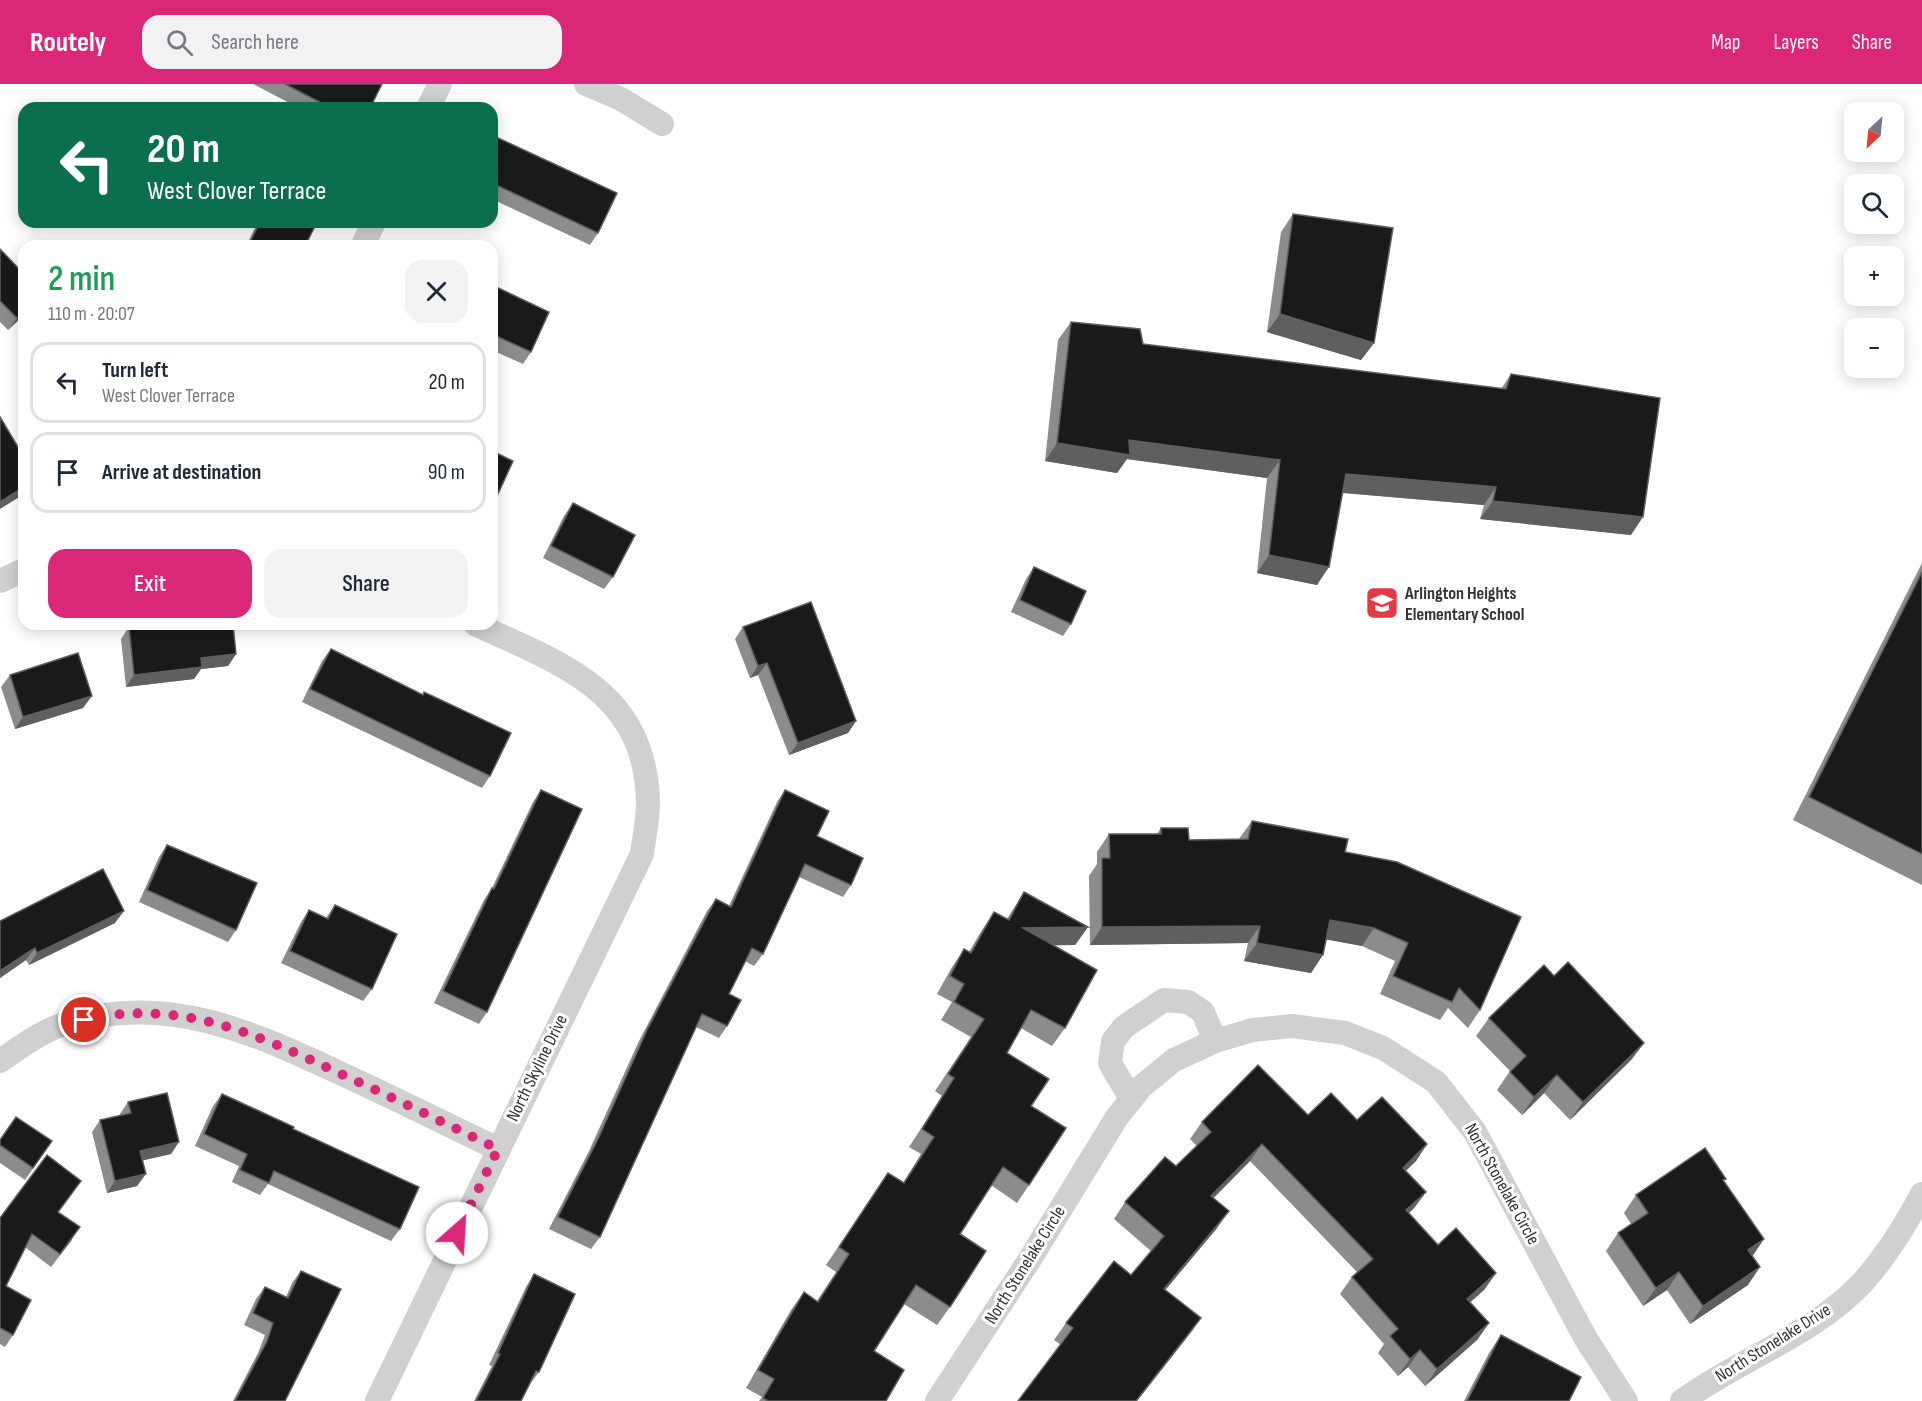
<!DOCTYPE html>
<meta charset="utf-8">
<style>
:root{--surface:#fff;--page:#f2f2f3;--text:#1f2937;--muted:#747a83;--line:#e0e1e3;--accent:#db2777}
body{margin:0;font-family:"Sofia Sans Condensed",sans-serif;background:var(--page);color:var(--text);height:100vh;display:flex;flex-direction:column;font-size:22px;white-space:nowrap}
*{box-sizing:border-box;margin:0}
p{font-size:20px;color:var(--muted)}
.icon{flex:none;width:33px;height:33px;fill:none;stroke:currentColor;stroke-width:2;stroke-linecap:round;stroke-linejoin:round}
.map{position:relative;flex:1;overflow:hidden}
.sheet{position:absolute;left:18px;top:156px;width:480px;height:390px;display:flex;flex-direction:column;background:var(--surface);border-radius:18px;box-shadow:0 3px 15px #0003}
.sheet>*{flex:none}
.top-card{position:absolute;left:18px;top:18px;width:480px;height:126px;border-radius:18px;box-shadow:0 3px 15px #0003;background:#0b6e4f;color:#fff;overflow:hidden}
.needle{width:39px;rotate:206deg}
.controls{position:absolute;left:1844px;top:18px;display:grid;gap:12px}
.controls a{display:grid;place-items:center;width:60px;height:60px;border-radius:12px;background:var(--surface);box-shadow:0 3px 15px #0003;font-size:30px}
.pin{position:absolute;display:grid;place-items:center;width:51px;height:51px;color:#fff;margin:-26px;border:3px solid #fff;border-radius:50%;box-shadow:0 2px 6px #0007}
.me{position:absolute;width:66px;margin:-33px;rotate:26deg;stroke-linejoin:round;filter:drop-shadow(0 0 4px #0008)}
.turn{display:flex;align-items:center;gap:21px;height:126px;padding:0 30px;font-size:27px}
.turn .icon{width:78px;height:78px;stroke-width:2.5}
.turn b{display:block;font-size:42px;line-height:51px}
.round{display:grid;place-items:center;flex:none;width:63px;height:63px;border-radius:18px;background:var(--page)}
.overview{display:flex;align-items:center;justify-content:space-between;height:102px;padding:0 30px}
h1{font-size:36px;font-weight:600;line-height:45px;color:#1e9e55}
.action{display:flex;gap:12px;margin-top:auto;padding:12px 30px}
.action a{flex:1;height:69px;border-radius:18px;background:var(--accent);color:#fff;font-size:24px;font-weight:600;line-height:69px;text-align:center}
.action a+a{background:var(--page);color:var(--text)}
ul{padding:0;list-style:none}
li{display:flex;align-items:center;gap:18px;height:81px;margin:0 12px 9px;padding:0 18px;border:3px solid var(--line);border-radius:18px}
li div{flex:1}
li b{display:block;font-size:22px}
li em{font-style:normal}
header{display:flex;align-items:center;gap:36px;box-sizing:border-box;height:84px;padding:0 30px;background:var(--accent);color:#fff}
header strong{font-size:28px}
nav{display:flex;gap:33px;margin-inline-start:auto;font-size:21px}
.search{width:420px;height:54px;background:var(--page);display:flex;align-items:center;gap:15px;box-sizing:border-box;padding:0 21px;border-radius:18px;color:var(--muted);font-size:22px}
.map>svg:first-child{display:block}
.lines{fill:none;stroke-linecap:round;stroke-linejoin:round}
.street{stroke:#d0d0d0;stroke-width:24}
.wall{fill:#8c8c8c}
.shaded-wall{fill:#5f5f5f}
.building{fill:#1a1a1a;stroke:#5f5f5f;stroke-width:1.5}
.route{stroke:#db2777;stroke-width:10;stroke-dasharray:0 18}
.labels{text-anchor:middle;dominant-baseline:central;stroke-width:6;stroke-linejoin:round;paint-order:stroke}
.poi-label{font-size:18px;font-weight:bold;fill:#333;stroke:#fff;text-anchor:start}
.street-label{font-size:18px;fill:#333;stroke:#fff}
</style>
<header>
<strong>Routely</strong>
<div class="search"><svg class="icon" aria-label="search" viewBox="0 0 24 24"><circle cx="10" cy="10" r="6"/><path d="M15 15l6 6"/></svg>Search here</div>
<nav><a>Map</a><a>Layers</a><a>Share</a></nav>
</header>
<div class="map">
<svg width="1922" height="1317" viewBox="0 0 1922 1317">
<rect width="100%" height="100%" fill="#fff"/>
<g class="lines">
<!-- street -->
<g class="street">
<path d="M 586,0 L 621,15 L 662,40"/>
<path d="M 428,24 L 440,0"/>
<path d="M 364,159 L 374,138"/>
<path d="M 0,497 L 24,486"/>
<path d="M 0,977 C 21,963 43,946 67,939 C 168,909 252,948 342,990 C 394,1014 446,1040 498,1065"/>
<path d="M 1131,1015 L 1110,979 L 1113,957 L 1124,943 L 1164,916 L 1188,918 L 1203,928 L 1215,957"/>
<path d="M 377,1317 L 642,770 C 644,754 648,736 648,719 C 646,607 563,581 475,540"/>
<path d="M 937,1317 L 1030,1175 L 1117,1033 L 1141,1003 L 1174,976 L 1215,957 L 1253,946 L 1292,942 L 1345,949 L 1383,964 L 1436,998 L 1475,1048 L 1586,1255 L 1626,1317"/>
<path d="M 1682,1317 C 1739,1275 1814,1251 1863,1198 C 1887,1171 1905,1142 1922,1110"/>
</g>
</g>
<!-- wall -->
<g class="wall">
<path d="M 253,0 L 382,0 L 370,24 L 299,24 Z"/>
<path d="M 498,54 L 598,149 L 590,161 L 492,115 L 492,62 Z"/>
<path d="M 1293,130 L 1374,259 L 1361,276 L 1267,248 L 1281,148 Z"/>
<path d="M 258,138 L 317,138 L 305,162 L 246,162 Z"/>
<path d="M 0,165 L 24,190 L 24,231 L 8,246 L 0,238 Z"/>
<path d="M 492,201 L 531,268 L 523,280 L 492,266 Z"/>
<path d="M 1071,238 L 1143,260 L 1501,305 L 1511,290 L 1631,451 L 1480,435 L 1484,421 L 1342,409 L 1317,501 L 1257,489 L 1267,394 L 1127,375 L 1117,389 L 1045,377 L 1058,256 Z"/>
<path d="M 573,419 L 613,493 L 604,505 L 543,474 L 564,432 Z"/>
<path d="M 1922,479 L 1922,801 L 1793,736 Z"/>
<path d="M 1034,483 L 1071,540 L 1063,552 L 1011,528 L 1026,495 Z"/>
<path d="M 129,543 L 236,570 L 228,582 L 201,585 L 194,595 L 126,603 L 121,555 Z"/>
<path d="M 743,543 L 856,637 L 848,649 L 789,671 L 758,591 L 750,594 L 735,555 Z"/>
<path d="M 331,565 L 490,692 L 482,704 L 302,618 L 322,577 Z"/>
<path d="M 10,591 L 83,624 L 15,645 L 1,603 Z"/>
<path d="M 541,706 L 487,928 L 479,940 L 434,919 L 484,816 L 492,804 L 533,718 Z"/>
<path d="M 785,706 L 851,801 L 843,813 L 799,793 L 763,870 L 754,882 L 745,877 L 729,910 L 727,942 L 719,954 L 696,943 L 600,1153 L 591,1165 L 549,1145 L 589,1067 L 638,959 L 707,827 L 716,815 L 729,822 L 777,718 Z"/>
<path d="M 1252,737 L 1345,768 L 1480,926 L 1468,944 L 1448,924 L 1440,936 L 1380,910 L 1395,877 L 1362,862 L 1327,855 L 1311,889 L 1244,877 L 1248,859 L 1090,861 L 1089,792 L 1097,780 L 1097,768 L 1109,750 L 1157,750 L 1161,744 L 1189,756 L 1239,755 Z"/>
<path d="M 167,761 L 236,846 L 228,858 L 139,818 L 159,773 Z"/>
<path d="M 1024,808 L 1088,843 L 1075,861 L 1053,861 L 1065,944 L 1052,962 L 1021,944 L 1007,969 L 1031,1022 L 1029,1101 L 1017,1119 L 991,1101 L 960,1150 L 950,1223 L 937,1241 L 904,1220 L 874,1267 L 886,1317 L 759,1317 L 762,1313 L 746,1304 L 791,1226 L 804,1208 L 817,1217 L 836,1188 L 826,1181 L 888,1089 L 903,1099 L 921,1070 L 909,1063 L 942,1012 L 935,1007 L 971,953 L 941,936 L 952,918 L 937,910 L 952,883 L 964,865 L 969,868 L 982,846 L 994,828 L 1007,835 Z"/>
<path d="M 335,821 L 372,905 L 363,917 L 281,879 L 301,838 L 309,826 L 326,834 Z"/>
<path d="M 0,837 L 115,839 L 29,881 L 26,876 L 0,894 Z"/>
<path d="M 1554,892 L 1644,959 L 1631,976 L 1570,1036 L 1544,1009 L 1522,1031 L 1497,1006 L 1510,987 L 1476,952 L 1489,934 Z"/>
<path d="M 222,1010 L 293,1045 L 400,1145 L 391,1157 L 268,1100 L 260,1111 L 232,1098 L 239,1082 L 195,1062 L 213,1022 Z"/>
<path d="M 128,1018 L 171,1070 L 142,1076 L 137,1102 L 107,1109 L 92,1048 L 100,1036 L 120,1032 L 120,1030 Z"/>
<path d="M 1308,1031 L 1357,1036 L 1427,1060 L 1416,1077 L 1406,1087 L 1426,1108 L 1414,1124 L 1409,1129 L 1438,1161 L 1496,1189 L 1484,1206 L 1470,1218 L 1489,1239 L 1477,1256 L 1425,1302 L 1408,1283 L 1398,1292 L 1378,1269 L 1384,1260 L 1340,1210 L 1352,1193 L 1357,1188 L 1250,1077 L 1214,1114 L 1217,1144 L 1165,1206 L 1189,1251 L 1061,1261 L 1054,1256 L 1066,1239 L 1131,1191 L 1151,1167 L 1114,1135 L 1125,1118 L 1176,1082 L 1197,1062 L 1190,1055 L 1202,1038 Z"/>
<path d="M 0,1056 L 52,1057 L 25,1096 L 0,1079 Z"/>
<path d="M 1724,1097 L 1752,1172 L 1748,1201 L 1690,1240 L 1667,1206 L 1643,1222 L 1606,1167 L 1618,1149 L 1631,1140 L 1624,1129 L 1636,1111 Z"/>
<path d="M 59,1128 L 72,1156 L 51,1183 L 25,1163 L 6,1202 L 13,1251 L 5,1263 L 0,1260 L 0,1134 Z"/>
<path d="M 301,1187 L 285,1317 L 233,1317 L 258,1269 L 265,1251 L 244,1241 L 256,1215 L 265,1203 L 286,1213 L 292,1199 Z"/>
<path d="M 534,1190 L 539,1288 L 530,1300 L 521,1317 L 474,1317 L 492,1282 L 489,1281 L 526,1203 Z"/>
<path d="M 1501,1251 L 1569,1317 L 1464,1317 L 1489,1269 Z"/>
</g>
<!-- shaded-wall -->
<g class="shaded-wall">
<path d="M 24,227 L 24,231 L 8,246 L 17,234 Z"/>
<path d="M 1280,230 L 1374,259 L 1361,276 L 1267,248 Z"/>
<path d="M 1129,356 L 1280,376 L 1267,394 L 1127,375 L 1117,389 L 1045,377 L 1057,359 Z"/>
<path d="M 1346,390 L 1496,403 L 1484,421 L 1333,408 Z"/>
<path d="M 24,403 L 24,410 L 0,425 L 0,418 Z"/>
<path d="M 1493,417 L 1643,433 L 1631,451 L 1480,435 Z"/>
<path d="M 1269,471 L 1329,483 L 1317,501 L 1257,489 Z"/>
<path d="M 236,570 L 228,582 L 201,585 L 194,595 L 126,603 L 134,591 L 201,574 Z"/>
<path d="M 767,579 L 758,591 L 750,594 L 758,582 Z"/>
<path d="M 92,612 L 83,624 L 15,645 L 23,633 Z"/>
<path d="M 856,637 L 848,649 L 789,671 L 798,659 Z"/>
<path d="M 124,827 L 115,839 L 29,881 L 37,869 Z"/>
<path d="M 1330,836 L 1374,844 L 1362,862 L 1318,854 Z"/>
<path d="M 1260,842 L 1248,859 L 1090,861 L 1102,843 Z"/>
<path d="M 1088,843 L 1075,861 L 1010,862 L 1023,844 Z"/>
<path d="M 1257,859 L 1323,871 L 1311,889 L 1244,877 Z"/>
<path d="M 35,864 L 26,876 L 0,894 L 0,887 Z"/>
<path d="M 1644,959 L 1631,976 L 1570,1036 L 1583,1018 Z"/>
<path d="M 1557,991 L 1544,1009 L 1522,1031 L 1534,1013 Z"/>
<path d="M 179,1058 L 171,1070 L 132,1079 L 140,1067 Z"/>
<path d="M 1262,1060 L 1250,1077 L 1199,1128 L 1211,1112 Z"/>
<path d="M 1427,1060 L 1416,1077 L 1391,1100 L 1403,1084 Z"/>
<path d="M 146,1090 L 137,1102 L 107,1109 L 115,1097 Z"/>
<path d="M 1426,1108 L 1414,1124 L 1394,1143 L 1406,1126 Z"/>
<path d="M 1229,1127 L 1217,1144 L 1152,1222 L 1164,1205 Z"/>
<path d="M 1764,1155 L 1752,1173 L 1748,1166 Z"/>
<path d="M 1760,1183 L 1748,1201 L 1690,1240 L 1703,1222 Z"/>
<path d="M 1679,1188 L 1667,1206 L 1643,1222 L 1656,1204 Z"/>
<path d="M 1496,1189 L 1484,1206 L 1455,1232 L 1467,1215 Z"/>
<path d="M 1201,1234 L 1189,1251 L 1137,1317 L 1136,1317 Z"/>
<path d="M 1489,1239 L 1477,1256 L 1425,1302 L 1437,1285 Z"/>
<path d="M 1420,1266 L 1408,1283 L 1398,1292 L 1410,1275 Z"/>
</g>
<!-- building -->
<g class="building">
<path d="M 285,0 L 382,0 L 370,24 L 331,24 Z"/>
<path d="M 498,54 L 617,109 L 598,149 L 492,99 L 492,66 Z"/>
<path d="M 1293,130 L 1393,144 L 1374,259 L 1280,230 Z"/>
<path d="M 260,138 L 317,138 L 305,162 L 262,162 L 251,156 Z"/>
<path d="M 0,165 L 24,190 L 24,227 L 17,234 L 0,217 Z"/>
<path d="M 492,201 L 549,228 L 531,268 L 492,250 Z"/>
<path d="M 1071,238 L 1140,245 L 1143,260 L 1506,305 L 1511,290 L 1660,314 L 1643,433 L 1493,417 L 1496,403 L 1346,390 L 1329,483 L 1269,471 L 1280,376 L 1129,356 L 1130,371 L 1057,359 Z"/>
<path d="M 0,333 L 24,373 L 24,403 L 0,418 Z"/>
<path d="M 492,367 L 513,377 L 492,423 Z"/>
<path d="M 573,419 L 635,451 L 613,493 L 551,462 Z"/>
<path d="M 1034,483 L 1086,507 L 1071,540 L 1020,516 Z"/>
<path d="M 1922,488 L 1922,770 L 1809,713 Z"/>
<path d="M 811,518 L 856,637 L 798,659 L 767,579 L 758,582 L 743,543 Z"/>
<path d="M 156,540 L 233,540 L 236,570 L 201,574 L 202,583 L 134,591 L 129,543 Z"/>
<path d="M 331,565 L 423,611 L 424,608 L 511,649 L 490,692 L 310,605 Z"/>
<path d="M 78,569 L 92,612 L 23,633 L 10,591 Z"/>
<path d="M 541,706 L 582,725 L 487,928 L 443,907 L 492,804 L 494,805 Z"/>
<path d="M 785,706 L 829,727 L 817,752 L 863,774 L 851,801 L 805,780 L 763,870 L 752,864 L 729,910 L 741,916 L 727,942 L 702,930 L 600,1153 L 558,1133 L 598,1055 L 647,946 L 716,815 L 731,823 Z"/>
<path d="M 1252,737 L 1348,755 L 1345,768 L 1397,778 L 1521,833 L 1480,926 L 1459,904 L 1452,918 L 1393,892 L 1408,859 L 1374,844 L 1330,836 L 1323,871 L 1257,859 L 1260,842 L 1102,843 L 1102,774 L 1110,774 L 1109,750 L 1161,750 L 1161,744 L 1188,744 L 1189,756 L 1248,755 Z"/>
<path d="M 167,761 L 257,799 L 236,846 L 147,806 Z"/>
<path d="M 103,785 L 124,827 L 37,869 L 35,864 L 0,887 L 0,837 Z"/>
<path d="M 1024,808 L 1088,843 L 1023,844 L 1097,886 L 1065,944 L 1031,926 L 1007,969 L 1049,995 L 1031,1022 L 1066,1044 L 1029,1101 L 1003,1083 L 960,1150 L 986,1167 L 950,1223 L 916,1201 L 874,1267 L 904,1286 L 886,1317 L 768,1317 L 763,1314 L 774,1295 L 758,1286 L 804,1208 L 818,1218 L 849,1170 L 839,1163 L 888,1089 L 904,1099 L 934,1053 L 922,1045 L 954,994 L 948,990 L 984,935 L 954,918 L 964,900 L 950,892 L 964,865 L 971,869 L 994,828 L 1009,836 Z"/>
<path d="M 335,821 L 397,850 L 372,905 L 290,867 L 309,826 L 328,835 Z"/>
<path d="M 1568,878 L 1644,959 L 1583,1018 L 1557,991 L 1534,1013 L 1510,988 L 1526,972 L 1489,934 L 1544,881 L 1554,892 Z"/>
<path d="M 1258,981 L 1308,1031 L 1331,1009 L 1357,1036 L 1382,1013 L 1427,1060 L 1403,1084 L 1426,1108 L 1406,1126 L 1438,1161 L 1456,1144 L 1496,1189 L 1467,1215 L 1489,1239 L 1437,1285 L 1420,1266 L 1410,1275 L 1390,1252 L 1398,1245 L 1352,1193 L 1373,1175 L 1262,1060 L 1211,1112 L 1229,1127 L 1164,1205 L 1201,1234 L 1136,1317 L 1018,1317 L 1073,1244 L 1066,1239 L 1114,1177 L 1131,1191 L 1164,1152 L 1125,1118 L 1165,1073 L 1176,1082 L 1211,1048 L 1202,1038 Z"/>
<path d="M 167,1009 L 179,1058 L 140,1067 L 146,1090 L 115,1097 L 100,1036 L 131,1029 L 128,1018 Z"/>
<path d="M 222,1010 L 294,1043 L 293,1045 L 419,1103 L 400,1145 L 274,1087 L 269,1099 L 240,1086 L 247,1070 L 204,1050 Z"/>
<path d="M 16,1033 L 52,1057 L 33,1084 L 0,1061 L 0,1056 Z"/>
<path d="M 1705,1064 L 1726,1095 L 1723,1096 L 1764,1155 L 1748,1166 L 1760,1183 L 1703,1222 L 1679,1188 L 1656,1204 L 1618,1149 L 1648,1129 L 1636,1111 Z"/>
<path d="M 47,1071 L 81,1097 L 58,1128 L 80,1143 L 60,1170 L 32,1150 L 6,1202 L 31,1216 L 13,1251 L 0,1244 L 0,1134 Z"/>
<path d="M 301,1187 L 341,1205 L 285,1317 L 235,1317 L 267,1257 L 273,1239 L 253,1229 L 265,1203 L 288,1214 Z"/>
<path d="M 534,1190 L 575,1210 L 539,1288 L 536,1287 L 521,1317 L 476,1317 L 500,1270 L 498,1269 Z"/>
<path d="M 1501,1251 L 1581,1293 L 1569,1317 L 1467,1317 Z"/>
</g>
<g class="lines">
<!-- route -->
<path class="route" d="M 84,936 C 180,914 256,950 341,990 C 394,1014 446,1040 498,1065 L 457,1149"/>
</g>
<!-- icons -->
<defs>
<symbol id="school-square" viewBox="-11 -11 22 22"><rect x="-9" y="-9" width="18" height="18" rx="4" fill="#e63946" stroke="#fff"/><path d="M0-5L7-2L0 1L-7-2ZM-4 1L0 2.5L4 1V4Q0 6-4 4Z" fill="#fff"/></symbol>
</defs>
<g fill-rule="evenodd">
<use href="#school-square" x="1363" y="500" width="38" height="38"/>
</g>
<g class="labels">
<!-- poi labels -->
<g class="poi-label">
<text x="1405" y="509">Arlington Heights<tspan x="1405" dy="21">Elementary School</tspan></text>
</g>
<!-- street labels -->
<g class="street-label">
<text transform="translate(537 984) rotate(-64)">North Skyline Drive</text>
<text transform="translate(1502 1100) rotate(61)">North Stonelake Circle</text>
<text transform="translate(1025 1181) rotate(-58)">North Stonelake Circle</text>
<text transform="translate(1773 1259) rotate(-32)">North Stonelake Drive</text>
</g>
</g>
</svg>
<div class="controls">
<a><svg class="needle" viewBox="-14 -14 28 28"><path d="M0-13l5 13h-10z" fill="#e53935"/><path d="M0 13l5-13h-10z" fill="#747a83"/></svg></a>
<a><svg class="icon" aria-label="search" viewBox="0 0 24 24"><circle cx="10" cy="10" r="6"/><path d="M15 15l6 6"/></svg></a>
<a>+</a>
<a>−</a>
</div>
<div class="pin" style="left:84px;top:936px;background:#d93025"><svg class="icon" aria-label="arrive" viewBox="0 0 24 24"><path d="M6 21V4h12l-3 4 3 4H6"/></svg></div>
<svg class="me" style="left:457px;top:1149px" viewBox="-20 -20 40 40"><circle r="19" fill="#fff"/><path d="M0-13L10 11 0 6-10 11z" fill="#db2777"/></svg>
<div class="top-card">
<div class="turn"><svg class="icon" aria-label="left" viewBox="0 0 24 24"><path d="M17 20v-9H6M10 6l-5 5 5 5"/></svg><div><b>20 m</b>West Clover Terrace</div></div>
</div>
<section class="sheet">
<div class="overview"><div><h1>2 min</h1><p>110 m · 20:07</p></div><a class="round"><svg class="icon" aria-label="close" viewBox="0 0 24 24"><path d="M6 6l12 12M18 6L6 18"/></svg></a></div>
<ul>
<li><svg class="icon" aria-label="left" viewBox="0 0 24 24"><path d="M17 20v-9H6M10 6l-5 5 5 5"/></svg><div><b>Turn left</b><p>West Clover Terrace</p></div><em>20 m</em></li>
<li><svg class="icon" aria-label="arrive" viewBox="0 0 24 24"><path d="M6 21V4h12l-3 4 3 4H6"/></svg><div><b>Arrive at destination</b></div><em>90 m</em></li>
</ul>
<div class="action"><a>Exit</a><a>Share</a></div>
</section>
</div>
